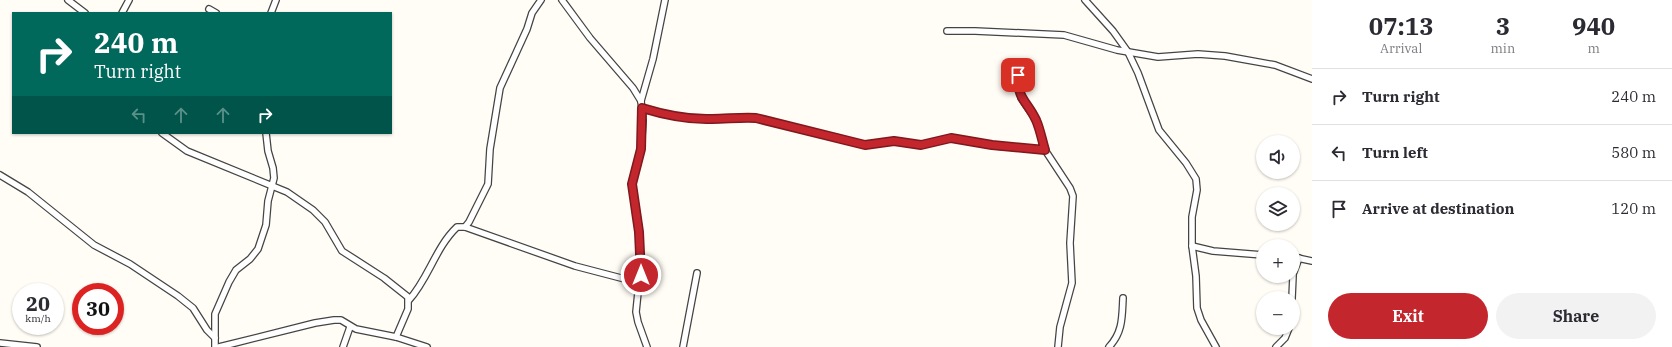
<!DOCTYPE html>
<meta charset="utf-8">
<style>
:root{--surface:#fff;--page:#f2f2f3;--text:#2b2b33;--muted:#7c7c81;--line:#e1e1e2;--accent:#c4262e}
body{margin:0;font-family:"IBM Plex Serif",serif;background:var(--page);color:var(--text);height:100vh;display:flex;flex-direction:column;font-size:15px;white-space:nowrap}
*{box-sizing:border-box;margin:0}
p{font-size:13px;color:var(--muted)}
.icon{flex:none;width:22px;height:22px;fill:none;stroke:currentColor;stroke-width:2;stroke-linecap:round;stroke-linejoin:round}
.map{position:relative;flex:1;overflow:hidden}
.drawer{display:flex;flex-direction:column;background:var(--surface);width:360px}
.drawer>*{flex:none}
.guide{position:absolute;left:12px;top:12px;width:380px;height:122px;border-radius:0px;box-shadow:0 1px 3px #0004;background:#00695c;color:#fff;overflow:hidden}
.fabs{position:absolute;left:1256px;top:135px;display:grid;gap:8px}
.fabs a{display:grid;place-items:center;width:44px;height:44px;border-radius:50%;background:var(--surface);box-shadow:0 1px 3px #0004;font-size:20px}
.speed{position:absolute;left:12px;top:283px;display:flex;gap:8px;font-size:20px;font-weight:700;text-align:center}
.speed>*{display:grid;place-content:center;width:52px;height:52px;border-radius:50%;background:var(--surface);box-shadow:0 1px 3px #0004;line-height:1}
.speed small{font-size:10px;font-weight:400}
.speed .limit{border:6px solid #d22;background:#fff;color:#111}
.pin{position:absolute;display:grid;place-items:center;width:34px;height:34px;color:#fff;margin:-17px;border-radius:8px;box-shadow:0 2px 6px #0006}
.me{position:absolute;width:44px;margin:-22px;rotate:0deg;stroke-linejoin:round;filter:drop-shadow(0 0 3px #0008)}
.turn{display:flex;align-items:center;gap:14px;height:84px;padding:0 16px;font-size:18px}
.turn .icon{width:52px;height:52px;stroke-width:2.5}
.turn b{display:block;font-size:28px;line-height:34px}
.lanes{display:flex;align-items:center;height:38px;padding:0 16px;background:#0003;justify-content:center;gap:20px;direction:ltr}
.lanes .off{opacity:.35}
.eta{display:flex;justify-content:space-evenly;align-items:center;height:68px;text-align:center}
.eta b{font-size:24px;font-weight:800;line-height:28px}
.cta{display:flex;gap:8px;margin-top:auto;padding:8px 16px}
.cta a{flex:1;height:46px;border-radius:24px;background:var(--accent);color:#fff;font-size:16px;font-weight:800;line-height:46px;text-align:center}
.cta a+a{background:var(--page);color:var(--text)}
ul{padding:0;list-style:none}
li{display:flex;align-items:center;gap:12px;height:56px;padding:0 16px;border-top:1px solid var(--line)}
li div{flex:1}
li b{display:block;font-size:15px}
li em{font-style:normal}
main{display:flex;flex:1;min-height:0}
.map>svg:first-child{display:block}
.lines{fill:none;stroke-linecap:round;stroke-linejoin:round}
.street-casing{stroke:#444;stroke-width:8}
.street{stroke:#fff;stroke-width:5.5}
.route-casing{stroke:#7f191e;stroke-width:10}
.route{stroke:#c4262e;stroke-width:7}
</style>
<main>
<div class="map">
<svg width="1312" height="347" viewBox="0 0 1312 347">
<rect width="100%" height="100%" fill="#fffdf5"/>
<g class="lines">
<defs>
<g id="street">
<path d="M 68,0 L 85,13"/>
<path d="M 562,0 L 590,38 L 633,88 L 641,101 L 643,121 L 641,149 L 632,184 L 638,222 L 641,263 L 636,312 L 638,322 L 647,347"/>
<path d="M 1085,0 L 1113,31 L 1128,52 L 1138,73 L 1159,130 L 1186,163 L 1196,179 L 1197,190 L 1192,217 L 1192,246 L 1196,276 L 1197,308 L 1201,320 L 1216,347"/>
<path d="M 209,9 L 216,13"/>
<path d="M 122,13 L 129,0"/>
<path d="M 271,13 L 276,0"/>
<path d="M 947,31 L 975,31 L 1064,35 L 1117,50 L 1158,57 L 1198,54 L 1225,56 L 1275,65 L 1312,79"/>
<path d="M 1020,69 L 1018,82 L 1021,98 L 1037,121 L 1045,150 L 1070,188 L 1073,196 L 1070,243 L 1072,283 L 1060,327 L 1058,347"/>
<path d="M 641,101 L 653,59 L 665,0"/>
<path d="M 642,108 C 665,115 688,120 712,119 C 727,119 741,117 755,118 L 865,145 L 894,141 L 921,145 L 951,138 L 997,146 L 1045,150"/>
<path d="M 162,133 L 187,151 L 287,192 L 313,210 L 325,222 L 342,251 L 384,278 L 408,297 L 408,309 L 396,337"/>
<path d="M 0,175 L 28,192 L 94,245 L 130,264 L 178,296 L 193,308 L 207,330 L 215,338"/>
<path d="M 465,227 L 575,266 L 640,283"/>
<path d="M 1192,246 L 1213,251 L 1263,255"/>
<path d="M 1293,257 L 1312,261"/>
<path d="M 1293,274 L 1299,258"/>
<path d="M 1292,298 L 1293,276"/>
<path d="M 409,300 C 429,278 435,248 457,227 L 465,227 L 469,222 L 488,184 L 490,149 L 500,88 L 527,29 L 532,13 L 541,0"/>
<path d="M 0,343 L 37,347"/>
<path d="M 215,347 L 215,314 L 229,282 L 236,270 L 250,259 L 258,249 L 266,225 L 268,201 L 274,178 L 273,168 L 268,151 L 266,133"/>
<path d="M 219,347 L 315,323 L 334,320 L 341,320 L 356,329 L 396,337 L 427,347"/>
<path d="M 343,347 L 350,327"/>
<path d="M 683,347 L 697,273"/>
<path d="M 1109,347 C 1123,332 1122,317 1123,298"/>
<path d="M 1276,347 L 1285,338 L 1289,328"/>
</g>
</defs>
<!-- street casing -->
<use href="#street" class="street-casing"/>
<!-- street -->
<use href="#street" class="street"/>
</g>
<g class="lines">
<defs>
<path id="route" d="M 641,275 L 639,232 L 632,184 L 641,149 L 642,108 C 665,115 688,120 712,119 C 727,119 741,117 756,118 L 865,145 L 894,141 L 921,145 L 951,138 L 992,145 L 1045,150 C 1042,140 1040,129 1036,120 C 1027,101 1017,99 1018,75"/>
</defs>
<!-- route casing -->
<use href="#route" class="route-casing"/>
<!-- route -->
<use href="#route" class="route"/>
</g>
</svg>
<div class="fabs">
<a><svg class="icon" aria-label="sound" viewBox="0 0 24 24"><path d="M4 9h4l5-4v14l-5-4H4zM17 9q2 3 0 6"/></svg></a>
<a><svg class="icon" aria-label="layers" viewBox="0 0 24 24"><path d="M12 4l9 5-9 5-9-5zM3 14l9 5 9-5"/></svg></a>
<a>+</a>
<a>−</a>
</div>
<div class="speed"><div>20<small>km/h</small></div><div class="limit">30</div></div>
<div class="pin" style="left:1018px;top:75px;background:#d93025"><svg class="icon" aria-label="arrive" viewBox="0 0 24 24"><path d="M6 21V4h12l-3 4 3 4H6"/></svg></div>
<svg class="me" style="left:641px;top:275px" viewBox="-20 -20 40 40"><circle r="17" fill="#c4262e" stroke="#fff" stroke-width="3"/><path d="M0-11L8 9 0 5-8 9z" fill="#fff"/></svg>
<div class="guide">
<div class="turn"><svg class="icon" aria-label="right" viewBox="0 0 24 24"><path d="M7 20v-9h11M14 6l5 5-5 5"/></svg><div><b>240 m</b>Turn right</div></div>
<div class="lanes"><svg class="icon off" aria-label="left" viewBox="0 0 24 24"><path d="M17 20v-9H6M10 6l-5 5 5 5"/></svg><svg class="icon off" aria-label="ahead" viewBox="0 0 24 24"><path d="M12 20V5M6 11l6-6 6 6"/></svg><svg class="icon off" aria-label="ahead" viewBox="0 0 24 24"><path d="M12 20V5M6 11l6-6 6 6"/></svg><svg class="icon" aria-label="right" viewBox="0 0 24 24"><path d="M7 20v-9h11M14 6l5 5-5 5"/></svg></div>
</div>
</div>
<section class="drawer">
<div class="eta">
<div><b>07:13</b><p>Arrival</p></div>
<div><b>3</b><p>min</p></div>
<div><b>940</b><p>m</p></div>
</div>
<ul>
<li><svg class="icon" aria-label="right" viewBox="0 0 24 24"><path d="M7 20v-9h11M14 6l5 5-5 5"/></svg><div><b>Turn right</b></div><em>240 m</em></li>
<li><svg class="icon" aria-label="left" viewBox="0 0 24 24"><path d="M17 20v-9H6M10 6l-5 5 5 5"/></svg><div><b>Turn left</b></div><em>580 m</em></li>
<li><svg class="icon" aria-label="arrive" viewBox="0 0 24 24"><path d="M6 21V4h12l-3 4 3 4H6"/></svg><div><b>Arrive at destination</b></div><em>120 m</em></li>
</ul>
<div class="cta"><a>Exit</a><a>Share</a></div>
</section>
</main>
